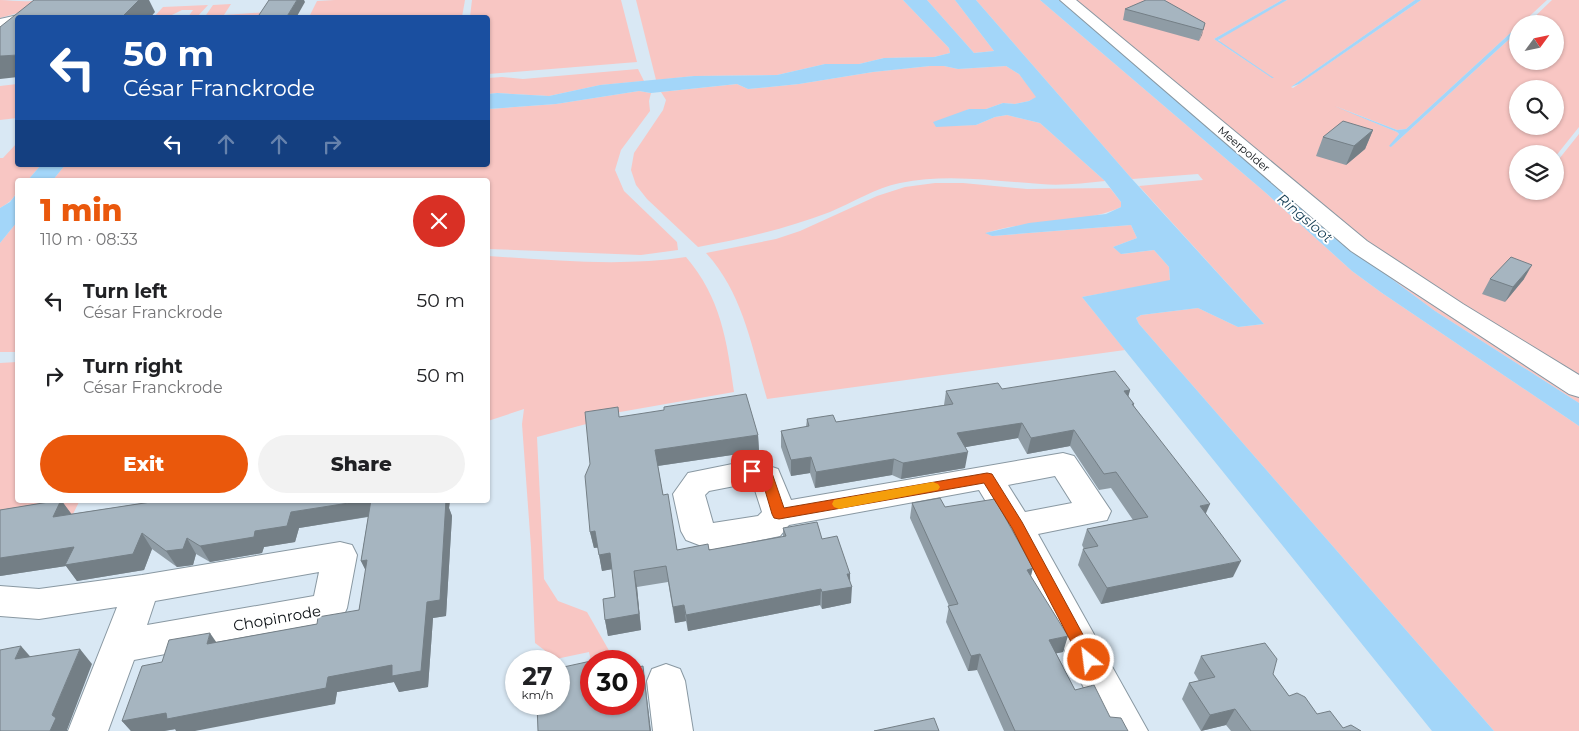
<!DOCTYPE html>
<meta charset="utf-8">
<style>
:root{--surface:#fff;--page:#f2f2f2;--text:#202124;--muted:#757577;--accent:#ea580c}
body{margin:0;font-family:Montserrat,sans-serif;background:var(--page);color:var(--text);height:100vh;display:flex;flex-direction:column;font-size:19px;white-space:nowrap}
*{box-sizing:border-box;margin:0}
p{font-size:16px;color:var(--muted)}
.icon{flex:none;width:28px;height:28px;fill:none;stroke:currentColor;stroke-width:2;stroke-linecap:round;stroke-linejoin:round}
.map{position:relative;flex:1;overflow:hidden}
.drawer{position:absolute;left:15px;top:178px;width:475px;height:325px;display:flex;flex-direction:column;background:var(--surface);border-radius:5px;box-shadow:0 1px 4px #0004}
.drawer>*{flex:none}
.hud{position:absolute;left:15px;top:15px;width:475px;height:152px;border-radius:5px;box-shadow:0 1px 4px #0004;background:#1a4fa0;color:#fff;overflow:hidden}
.needle{width:32px;rotate:57deg}
.controls{position:absolute;left:1509px;top:15px;display:grid;gap:10px}
.controls a{display:grid;place-items:center;width:55px;height:55px;border-radius:50%;background:var(--surface);box-shadow:0 1px 4px #0004;font-size:25px}
.speed{position:absolute;left:505px;top:650px;display:flex;gap:10px;font-size:25px;font-weight:700;text-align:center}
.speed>*{display:grid;place-content:center;width:65px;height:65px;border-radius:50%;background:var(--surface);box-shadow:0 1px 4px #0004;line-height:1}
.speed small{font-size:12px;font-weight:400}
.speed .limit{border:8px solid #d22;background:#fff;color:#111}
.pin{position:absolute;display:grid;place-items:center;width:42px;height:42px;color:#fff;margin:-21px;border-radius:10px;box-shadow:0 2px 8px #0006}
.me{position:absolute;width:55px;margin:-28px;rotate:331deg;stroke-linejoin:round;filter:drop-shadow(0 0 4px #0008)}
.turn{display:flex;align-items:center;gap:18px;height:105px;padding:0 25px;font-size:22px}
.turn .icon{width:65px;height:65px;stroke-width:2.5}
.turn b{display:block;font-size:35px;line-height:42px}
.lanes{display:flex;align-items:center;height:48px;padding:0 25px;background:#0003;justify-content:center;gap:25px;direction:ltr}
.lanes .off{opacity:.35}
.round{display:grid;place-items:center;flex:none;width:52px;height:52px;border-radius:26px;background:var(--page)}
.headline{display:flex;align-items:center;justify-content:space-between;height:85px;padding:0 25px}
h1{font-size:30px;font-weight:800;line-height:38px;color:var(--accent)}
.action{display:flex;gap:10px;margin-top:auto;padding:10px 25px}
.action a{flex:1;height:58px;border-radius:30px;background:var(--accent);color:#fff;font-size:20px;font-weight:800;line-height:58px;text-align:center}
.action a+a{background:var(--page);color:var(--text)}
ul{padding:0;list-style:none}
li{display:flex;align-items:center;gap:15px;height:75px;padding:0 25px}
li div{flex:1}
li b{display:block;font-size:19px}
li em{font-style:normal}
.map>svg:first-child{display:block}
.green{fill:#f8c6c3;fill-rule:evenodd}
.water{fill:#a3d6f9}
.lines{fill:none;stroke-linecap:round;stroke-linejoin:round}
.minor-casing{stroke:#8998a2;stroke-width:2}
.minor{fill:#fff;fill-rule:evenodd}
.wall{fill:#8f9ca5}
.shaded-wall{fill:#747f86}
.building{fill:#a6b5c0;stroke:#747f86}
.route{fill:#ea580c;stroke:#983908}
.slow{fill:#f59e0b}
.labels{text-anchor:middle;dominant-baseline:central;stroke-width:4;stroke-linejoin:round;paint-order:stroke}
.far-street-label{font-size:11px;fill:#0b1014;stroke:#fff}
.water-label{font-size:14px;font-style:italic;fill:#113a51;stroke:#fff}
.near-street-label{font-size:15px;fill:#0b1014;stroke:#fff}
</style>
<div class="map">
<svg width="1579" height="731" viewBox="0 0 1579 731">
<rect width="100%" height="100%" fill="#d9e8f4"/>
<!-- green -->
<g class="green">
<path d="M 0,0 C 12,0 26,3 37,0 L 39,7 L 0,18 Z"/>
<path d="M 335,0 L 465,0 L 462,17 L 309,17 L 317,1 Z"/>
<path d="M 472,0 L 621,0 L 637,62 L 488,74 L 488,18 L 470,17 Z"/>
<path d="M 636,0 L 903,0 L 949,48 L 950,53 L 934,57 L 884,58 L 859,64 L 825,64 L 777,75 L 694,76 L 656,80 Z"/>
<path d="M 927,0 L 955,0 L 994,51 L 974,53 Z"/>
<path d="M 976,0 L 1040,0 L 1266,193 L 1352,271 L 1382,293 L 1579,426 L 1579,731 L 1494,731 L 1139,324 L 1136,318 L 1141,315 L 1198,308 L 1238,327 L 1264,324 L 1139,186 L 1203,180 L 1198,174 L 1132,179 Z"/>
<path d="M 1059,0 L 1154,0 L 1161,3 L 1167,0 L 1282,0 L 1214,39 L 1272,78 L 1221,43 L 1218,38 L 1287,0 L 1415,0 L 1291,87 L 1293,88 L 1421,0 L 1547,0 L 1521,24 L 1518,24 L 1517,27 L 1406,129 L 1397,130 L 1335,106 L 1397,132 L 1399,134 L 1391,147 L 1517,32 L 1518,61 L 1555,61 L 1555,24 L 1527,24 L 1552,0 L 1579,0 L 1579,127 L 1555,157 L 1555,154 L 1518,154 L 1518,191 L 1530,191 L 1525,198 L 1528,199 L 1534,191 L 1555,191 L 1555,164 L 1579,134 L 1579,403 L 1435,311 L 1381,271 L 1328,230 L 1196,114 ZM 1518,89 L 1555,89 L 1555,126 L 1518,126 Z"/>
<path d="M 231,4 L 224,15 L 267,12 L 264,17 L 204,18 L 213,5 Z"/>
<path d="M 208,5 L 197,17 L 188,17 L 193,10 L 182,10 L 168,17 L 153,18 L 163,7 Z"/>
<path d="M 930,66 L 944,66 L 958,69 L 1006,66 L 1019,74 L 1037,97 L 1029,101 L 1015,104 L 1003,103 L 986,109 L 969,109 L 936,126 L 976,125 L 995,117 L 1007,115 L 1040,123 L 1105,181 C 1084,183 1062,186 1041,184 C 993,181 948,173 900,183 C 875,188 854,202 830,212 C 788,228 743,239 698,247 L 647,199 L 636,185 L 631,170 L 634,153 L 663,110 L 666,100 L 661,92 L 737,84 L 748,89 L 799,84 L 873,72 Z"/>
<path d="M 638,69 L 644,81 L 600,85 L 549,96 L 497,93 L 488,94 L 488,78 L 502,77 L 523,79 Z"/>
<path d="M 17,84 L 17,118 L 0,120 L 0,86 Z"/>
<path d="M 639,91 L 651,93 L 649,101 L 650,111 L 621,150 L 615,170 L 624,191 L 677,242 L 678,250 L 641,255 L 488,249 L 488,180 L 53,180 L 65,165 L 488,165 L 488,109 L 556,104 Z"/>
<path d="M 17,143 L 18,165 L 41,165 L 28,180 L 18,180 C 17,196 14,200 0,208 L 0,158 L 3,158 Z"/>
<path d="M 935,183 L 963,183 L 1027,189 L 1110,188 L 1121,202 L 1121,207 C 1083,225 1028,219 986,233 L 992,236 L 1131,225 L 1137,238 L 1113,247 L 1122,254 L 1154,250 L 1169,267 L 1170,281 L 1082,297 L 1125,350 L 767,399 C 752,348 743,293 706,253 L 776,239 L 800,231 L 877,196 L 905,187 Z"/>
<path d="M 17,222 L 17,352 L 0,352 L 0,243 Z"/>
<path d="M 488,256 C 553,260 621,267 686,257 C 721,298 727,341 734,392 L 603,415 L 594,422 L 537,437 L 544,579 L 558,601 L 587,612 L 615,661 L 591,661 L 589,652 L 556,659 L 535,643 L 531,547 L 522,424 L 524,409 L 488,421 Z"/>
<path d="M 17,362 L 18,500 L 80,500 L 73,514 L 0,526 L 0,363 Z"/>
</g>
<!-- water -->
<g class="water">
<path d="M 903,0 L 927,0 L 974,53 L 994,51 L 955,0 L 976,0 L 1132,179 L 1264,324 L 1238,327 L 1198,308 L 1141,315 L 1136,318 L 1139,324 L 1494,731 L 1432,731 L 1082,297 L 1170,280 L 1169,267 L 1154,250 L 1121,254 L 1113,247 L 1137,238 L 1131,225 L 992,236 L 985,233 L 1029,223 L 1106,214 L 1121,207 L 1121,202 L 1105,181 L 1040,123 L 1007,115 L 995,117 L 976,125 L 936,127 L 933,122 L 969,109 L 986,109 L 1003,103 L 1015,104 L 1029,101 L 1036,97 L 1019,74 L 1006,66 L 958,69 L 944,66 L 930,66 L 873,72 L 799,84 L 748,89 L 737,84 L 651,93 L 639,91 L 556,104 L 488,109 L 488,94 L 497,93 L 549,96 L 600,85 L 694,76 L 777,75 L 825,64 L 859,64 L 884,58 L 934,57 L 950,53 L 949,48 Z"/>
<path d="M 1040,0 L 1059,0 L 1196,114 L 1328,230 L 1381,271 L 1435,311 L 1579,403 L 1579,426 L 1382,293 L 1352,271 L 1266,193 Z"/>
<path d="M 1282,0 L 1287,0 L 1218,40 L 1274,78 L 1272,78 L 1214,39 Z"/>
<path d="M 1415,0 L 1421,0 L 1299,84 L 1291,87 Z"/>
<path d="M 1517,27 L 1517,32 L 1391,147 L 1389,146 L 1399,134 L 1397,132 L 1334,106 L 1397,130 L 1406,129 Z"/>
<path d="M 41,165 L 65,165 L 53,180 L 28,180 Z"/>
<path d="M 17,193 L 17,222 L 0,243 L 0,208 L 10,202 Z"/>
</g>
<g class="lines">
<defs>
<g id="minor">
<path d="M 1060,0 L 1076,0 L 1367,241 L 1463,304 L 1579,375 L 1579,397 L 1569,394 L 1351,251 Z"/>
<path d="M 18,15 L 24,18 L 18,18 L 18,25 L 0,29 L 0,19 Z"/>
<path d="M 1063,453 L 1074,456 L 1111,511 L 1107,520 L 1038,534 L 1148,731 L 1106,731 L 1003,530 L 979,490 L 789,525 L 780,536 L 712,550 L 686,540 L 681,531 L 673,494 L 688,473 L 752,460 L 778,469 L 791,500 ZM 1055,476 L 1072,503 L 1025,512 L 1008,485 ZM 750,483 L 753,484 L 762,512 L 758,516 L 713,523 L 705,495 L 709,491 Z"/>
<path d="M 340,542 L 352,545 L 357,555 L 347,608 L 342,619 L 329,623 L 134,660 L 108,731 L 68,731 L 117,607 L 39,619 L 0,616 L 0,586 L 39,589 L 142,575 ZM 319,572 L 314,596 L 147,625 L 155,601 Z"/>
<path d="M 666,664 L 680,669 L 685,681 L 693,731 L 653,731 L 647,681 L 652,669 Z"/>
</g>
</defs>
<!-- minor casing -->
<use href="#minor" class="minor-casing"/>
<!-- minor -->
<use href="#minor" class="minor"/>
</g>
<!-- wall -->
<g class="wall">
<path d="M 1125,9 L 1205,23 L 1199,41 L 1123,20 Z"/>
<path d="M 1373,130 L 1365,149 L 1346,165 L 1316,156 L 1323,137 Z"/>
<path d="M 1490,279 L 1524,279 L 1505,302 L 1482,294 Z"/>
<path d="M 1002,389 L 1130,390 L 1128,396 L 1134,404 L 1134,406 L 1206,514 L 1233,577 L 1101,604 L 1078,565 L 1083,549 L 1084,549 L 1082,545 L 1087,529 L 1133,520 L 1111,488 L 1099,490 L 1070,446 L 1027,454 L 1018,438 L 965,447 L 965,468 L 901,479 L 892,475 L 815,488 L 810,473 L 791,476 L 781,447 L 781,431 L 806,427 L 807,419 L 836,422 L 944,405 L 946,391 Z"/>
<path d="M 619,417 L 758,435 L 759,451 L 658,466 L 663,495 L 677,550 L 709,550 L 783,537 L 783,528 L 822,539 L 850,574 L 851,603 L 822,609 L 820,605 L 688,631 L 686,621 L 675,623 L 668,582 L 637,587 L 641,630 L 608,636 L 605,620 L 615,597 L 612,569 L 602,571 L 598,548 L 594,548 L 590,532 Z"/>
<path d="M 61,500 L 71,514 L 164,500 L 450,500 L 449,508 L 452,516 L 446,616 L 433,618 L 428,687 L 399,692 L 394,682 L 337,692 L 335,704 L 164,731 L 131,731 L 122,721 L 162,662 L 216,642 L 317,624 L 359,610 L 366,571 L 361,561 L 368,517 L 299,528 L 295,542 L 264,547 L 262,553 L 210,562 L 196,554 L 193,565 L 177,567 L 152,549 L 144,570 L 77,581 L 66,566 L 0,576 L 0,510 Z"/>
<path d="M 912,503 L 945,507 L 1031,576 L 1063,652 L 1056,653 L 1075,690 L 1128,731 L 1004,731 L 977,670 L 968,671 L 946,622 L 949,606 L 910,518 Z"/>
<path d="M 1201,656 L 1273,674 L 1289,696 L 1317,714 L 1343,728 L 1361,731 L 1231,731 L 1226,725 L 1201,731 L 1182,699 L 1189,683 L 1199,681 L 1194,673 Z"/>
</g>
<!-- shaded-wall -->
<g class="shaded-wall">
<path d="M 139,0 L 149,0 L 155,12 L 150,18 L 121,18 Z"/>
<path d="M 297,0 L 304,0 L 305,2 L 296,18 L 286,18 Z"/>
<path d="M 1205,23 L 1202,35 L 1199,41 L 1203,30 Z"/>
<path d="M 18,55 L 18,77 L 0,79 L 0,56 Z"/>
<path d="M 1373,130 L 1365,149 L 1346,165 L 1354,146 Z"/>
<path d="M 1532,265 L 1524,279 L 1505,302 L 1513,287 Z"/>
<path d="M 1130,390 L 1126,406 L 1124,391 Z"/>
<path d="M 1022,423 L 1018,438 L 955,449 L 957,433 Z"/>
<path d="M 1074,430 L 1070,446 L 1027,454 L 1031,438 Z"/>
<path d="M 758,435 L 759,451 L 657,466 L 655,450 Z"/>
<path d="M 968,452 L 965,468 L 901,479 L 903,463 Z"/>
<path d="M 811,457 L 810,473 L 791,476 L 791,460 Z"/>
<path d="M 894,459 L 892,475 L 815,488 L 816,472 Z"/>
<path d="M 61,500 L 73,516 L 53,517 Z"/>
<path d="M 368,500 L 371,500 L 378,515 L 299,528 L 295,542 L 264,547 L 262,553 L 210,562 L 200,546 L 255,531 L 291,512 Z"/>
<path d="M 443,500 L 450,500 L 449,508 L 452,516 L 446,616 L 433,618 L 428,687 L 399,692 L 394,682 L 337,692 L 335,704 L 195,731 L 176,731 L 175,729 L 164,731 L 131,731 L 122,721 L 328,677 L 427,602 Z"/>
<path d="M 1210,504 L 1203,520 L 1200,506 Z"/>
<path d="M 595,531 L 598,547 L 594,548 L 590,532 Z"/>
<path d="M 142,533 L 152,549 L 144,570 L 77,581 L 66,566 L 0,576 L 0,558 Z"/>
<path d="M 187,538 L 196,554 L 193,565 L 177,567 L 166,551 Z"/>
<path d="M 610,553 L 613,569 L 602,571 L 599,555 Z"/>
<path d="M 367,560 L 369,577 L 361,561 Z"/>
<path d="M 1241,561 L 1233,577 L 1101,604 L 1107,588 Z"/>
<path d="M 1033,568 L 1029,584 L 1027,570 Z"/>
<path d="M 634,571 L 637,587 L 641,630 L 608,636 L 605,620 Z"/>
<path d="M 847,574 L 850,574 L 850,587 L 852,587 L 851,603 L 822,609 L 822,592 Z"/>
<path d="M 821,589 L 820,605 L 688,631 L 686,615 Z"/>
<path d="M 684,605 L 686,621 L 675,623 L 673,607 Z"/>
<path d="M 210,633 L 221,649 L 207,644 Z"/>
<path d="M 1068,636 L 1063,652 L 1044,656 L 1049,640 Z"/>
<path d="M 21,646 L 35,662 L 15,659 Z"/>
<path d="M 80,649 L 92,664 L 67,730 L 68,731 L 50,731 L 52,715 Z"/>
<path d="M 980,654 L 977,670 L 968,671 L 971,656 Z"/>
<path d="M 643,666 L 645,682 L 651,731 L 650,731 Z"/>
<path d="M 1235,709 L 1226,725 L 1201,731 L 1210,715 Z"/>
</g>
<!-- building -->
<g class="building">
<path d="M 34,0 L 139,0 L 121,18 L 18,18 L 18,55 L 0,56 L 0,27 Z"/>
<path d="M 269,0 L 297,0 L 286,18 L 257,18 Z"/>
<path d="M 1146,0 L 1164,0 L 1205,23 L 1203,30 L 1125,9 Z"/>
<path d="M 1343,121 L 1373,130 L 1354,146 L 1323,137 Z"/>
<path d="M 1511,257 L 1532,265 L 1513,287 L 1490,279 Z"/>
<path d="M 1115,371 L 1130,390 L 1124,391 L 1134,404 L 1132,404 L 1210,504 L 1200,506 L 1241,561 L 1107,588 L 1083,549 L 1098,546 L 1087,529 L 1148,517 L 1116,472 L 1104,474 L 1074,430 L 1031,438 L 1022,423 L 957,433 L 968,452 L 903,463 L 894,459 L 816,472 L 811,457 L 791,460 L 781,431 L 809,426 L 807,419 L 833,415 L 836,422 L 953,404 L 946,391 L 998,383 L 1002,389 Z"/>
<path d="M 746,394 L 758,435 L 655,450 L 663,495 L 668,494 L 677,550 L 708,544 L 709,550 L 786,536 L 783,528 L 817,522 L 822,539 L 837,536 L 850,574 L 847,574 L 852,587 L 822,592 L 821,589 L 686,615 L 684,605 L 673,607 L 666,566 L 634,571 L 639,614 L 605,620 L 603,599 L 615,597 L 610,553 L 599,555 L 595,531 L 590,532 L 585,476 L 590,464 L 585,412 L 618,407 L 619,417 L 664,410 L 664,407 Z"/>
<path d="M 940,498 L 945,507 L 995,499 L 1033,568 L 1027,570 L 1068,636 L 1049,640 L 1075,690 L 1094,685 L 1110,717 L 1121,718 L 1128,731 L 1015,731 L 980,654 L 971,656 L 948,606 L 958,604 L 912,503 Z"/>
<path d="M 61,500 L 53,517 L 164,500 L 368,500 L 291,512 L 287,526 L 255,531 L 254,537 L 200,546 L 187,538 L 183,549 L 166,551 L 142,533 L 133,554 L 65,565 L 74,547 L 0,558 L 0,510 Z"/>
<path d="M 371,500 L 446,500 L 440,600 L 427,602 L 421,671 L 392,676 L 392,665 L 328,677 L 326,688 L 167,719 L 166,713 L 122,721 L 142,666 L 162,662 L 169,640 L 210,633 L 207,644 L 317,624 L 318,617 L 359,610 L 367,560 L 361,561 Z"/>
<path d="M 1265,643 L 1277,659 L 1273,674 L 1289,696 L 1297,693 L 1305,697 L 1317,714 L 1330,711 L 1343,728 L 1351,725 L 1361,731 L 1251,731 L 1235,709 L 1210,715 L 1189,683 L 1215,677 L 1201,656 Z"/>
<path d="M 21,646 L 15,659 L 80,649 L 52,715 L 56,718 L 50,731 L 0,731 L 0,650 Z"/>
<path d="M 620,656 L 621,661 L 592,661 Z"/>
<path d="M 591,661 L 591,704 L 634,704 L 634,668 L 643,666 L 650,731 L 538,731 L 537,704 L 559,704 L 559,668 Z"/>
<path d="M 934,718 L 939,731 L 874,731 Z"/>
</g>
<!-- route -->
<path class="route" d="M 752,466 L 772,473 L 784,508 L 987,473 L 992,474 L 1022,522 L 1094,655 L 1097,660 L 1094,665 L 1089,667 L 1083,665 L 1012,528 L 984,483 L 779,519 L 774,518 L 772,514 L 762,480 L 747,474 L 745,471 L 747,468 Z"/>
<!-- slow -->
<path class="slow" d="M 933,482 L 938,484 L 940,487 L 938,490 L 839,509 L 834,507 L 832,504 L 834,500 L 839,499 Z"/>
<g class="labels">
<!-- far-street labels -->
<g class="far-street-label">
<text transform="translate(1244 149) rotate(40)">Meerpolder</text>
</g>
<!-- water labels -->
<g class="water-label">
<text transform="translate(1305 218) rotate(40)">Ringsloot</text>
</g>
<!-- near-street labels -->
<g class="near-street-label">
<text transform="translate(277 618) rotate(-10)">Chopinrode</text>
</g>
</g>
</svg>
<div class="controls">
<a><svg class="needle" viewBox="-14 -14 28 28"><path d="M0-13l5 13h-10z" fill="#e53935"/><path d="M0 13l5-13h-10z" fill="#757577"/></svg></a>
<a><svg class="icon" aria-label="search" viewBox="0 0 24 24"><circle cx="10" cy="10" r="6"/><path d="M15 15l6 6"/></svg></a>
<a><svg class="icon" aria-label="layers" viewBox="0 0 24 24"><path d="M12 4l9 5-9 5-9-5zM3 14l9 5 9-5"/></svg></a>
</div>
<div class="speed"><div>27<small>km/h</small></div><div class="limit">30</div></div>
<div class="pin" style="left:752px;top:471px;background:#d93025"><svg class="icon" aria-label="arrive" viewBox="0 0 24 24"><path d="M6 21V4h12l-3 4 3 4H6"/></svg></div>
<svg class="me" style="left:1089px;top:660px" viewBox="-20 -20 40 40"><circle r="17" fill="#ea580c" stroke="#fff" stroke-width="3"/><path d="M0-11L8 9 0 5-8 9z" fill="#fff"/></svg>
<div class="hud">
<div class="turn"><svg class="icon" aria-label="left" viewBox="0 0 24 24"><path d="M17 20v-9H6M10 6l-5 5 5 5"/></svg><div><b>50 m</b>César Franckrode</div></div>
<div class="lanes"><svg class="icon" aria-label="left" viewBox="0 0 24 24"><path d="M17 20v-9H6M10 6l-5 5 5 5"/></svg><svg class="icon off" aria-label="ahead" viewBox="0 0 24 24"><path d="M12 20V5M6 11l6-6 6 6"/></svg><svg class="icon off" aria-label="ahead" viewBox="0 0 24 24"><path d="M12 20V5M6 11l6-6 6 6"/></svg><svg class="icon off" aria-label="right" viewBox="0 0 24 24"><path d="M7 20v-9h11M14 6l5 5-5 5"/></svg></div>
</div>
<section class="drawer">
<div class="headline"><div><h1>1 min</h1><p>110 m · 08:33</p></div><a class="round" style="background:#d93025;color:#fff"><svg class="icon" aria-label="close" viewBox="0 0 24 24"><path d="M6 6l12 12M18 6L6 18"/></svg></a></div>
<ul>
<li><svg class="icon" aria-label="left" viewBox="0 0 24 24"><path d="M17 20v-9H6M10 6l-5 5 5 5"/></svg><div><b>Turn left</b><p>César Franckrode</p></div><em>50 m</em></li>
<li><svg class="icon" aria-label="right" viewBox="0 0 24 24"><path d="M7 20v-9h11M14 6l5 5-5 5"/></svg><div><b>Turn right</b><p>César Franckrode</p></div><em>50 m</em></li>
</ul>
<div class="action"><a>Exit</a><a>Share</a></div>
</section>
</div>
